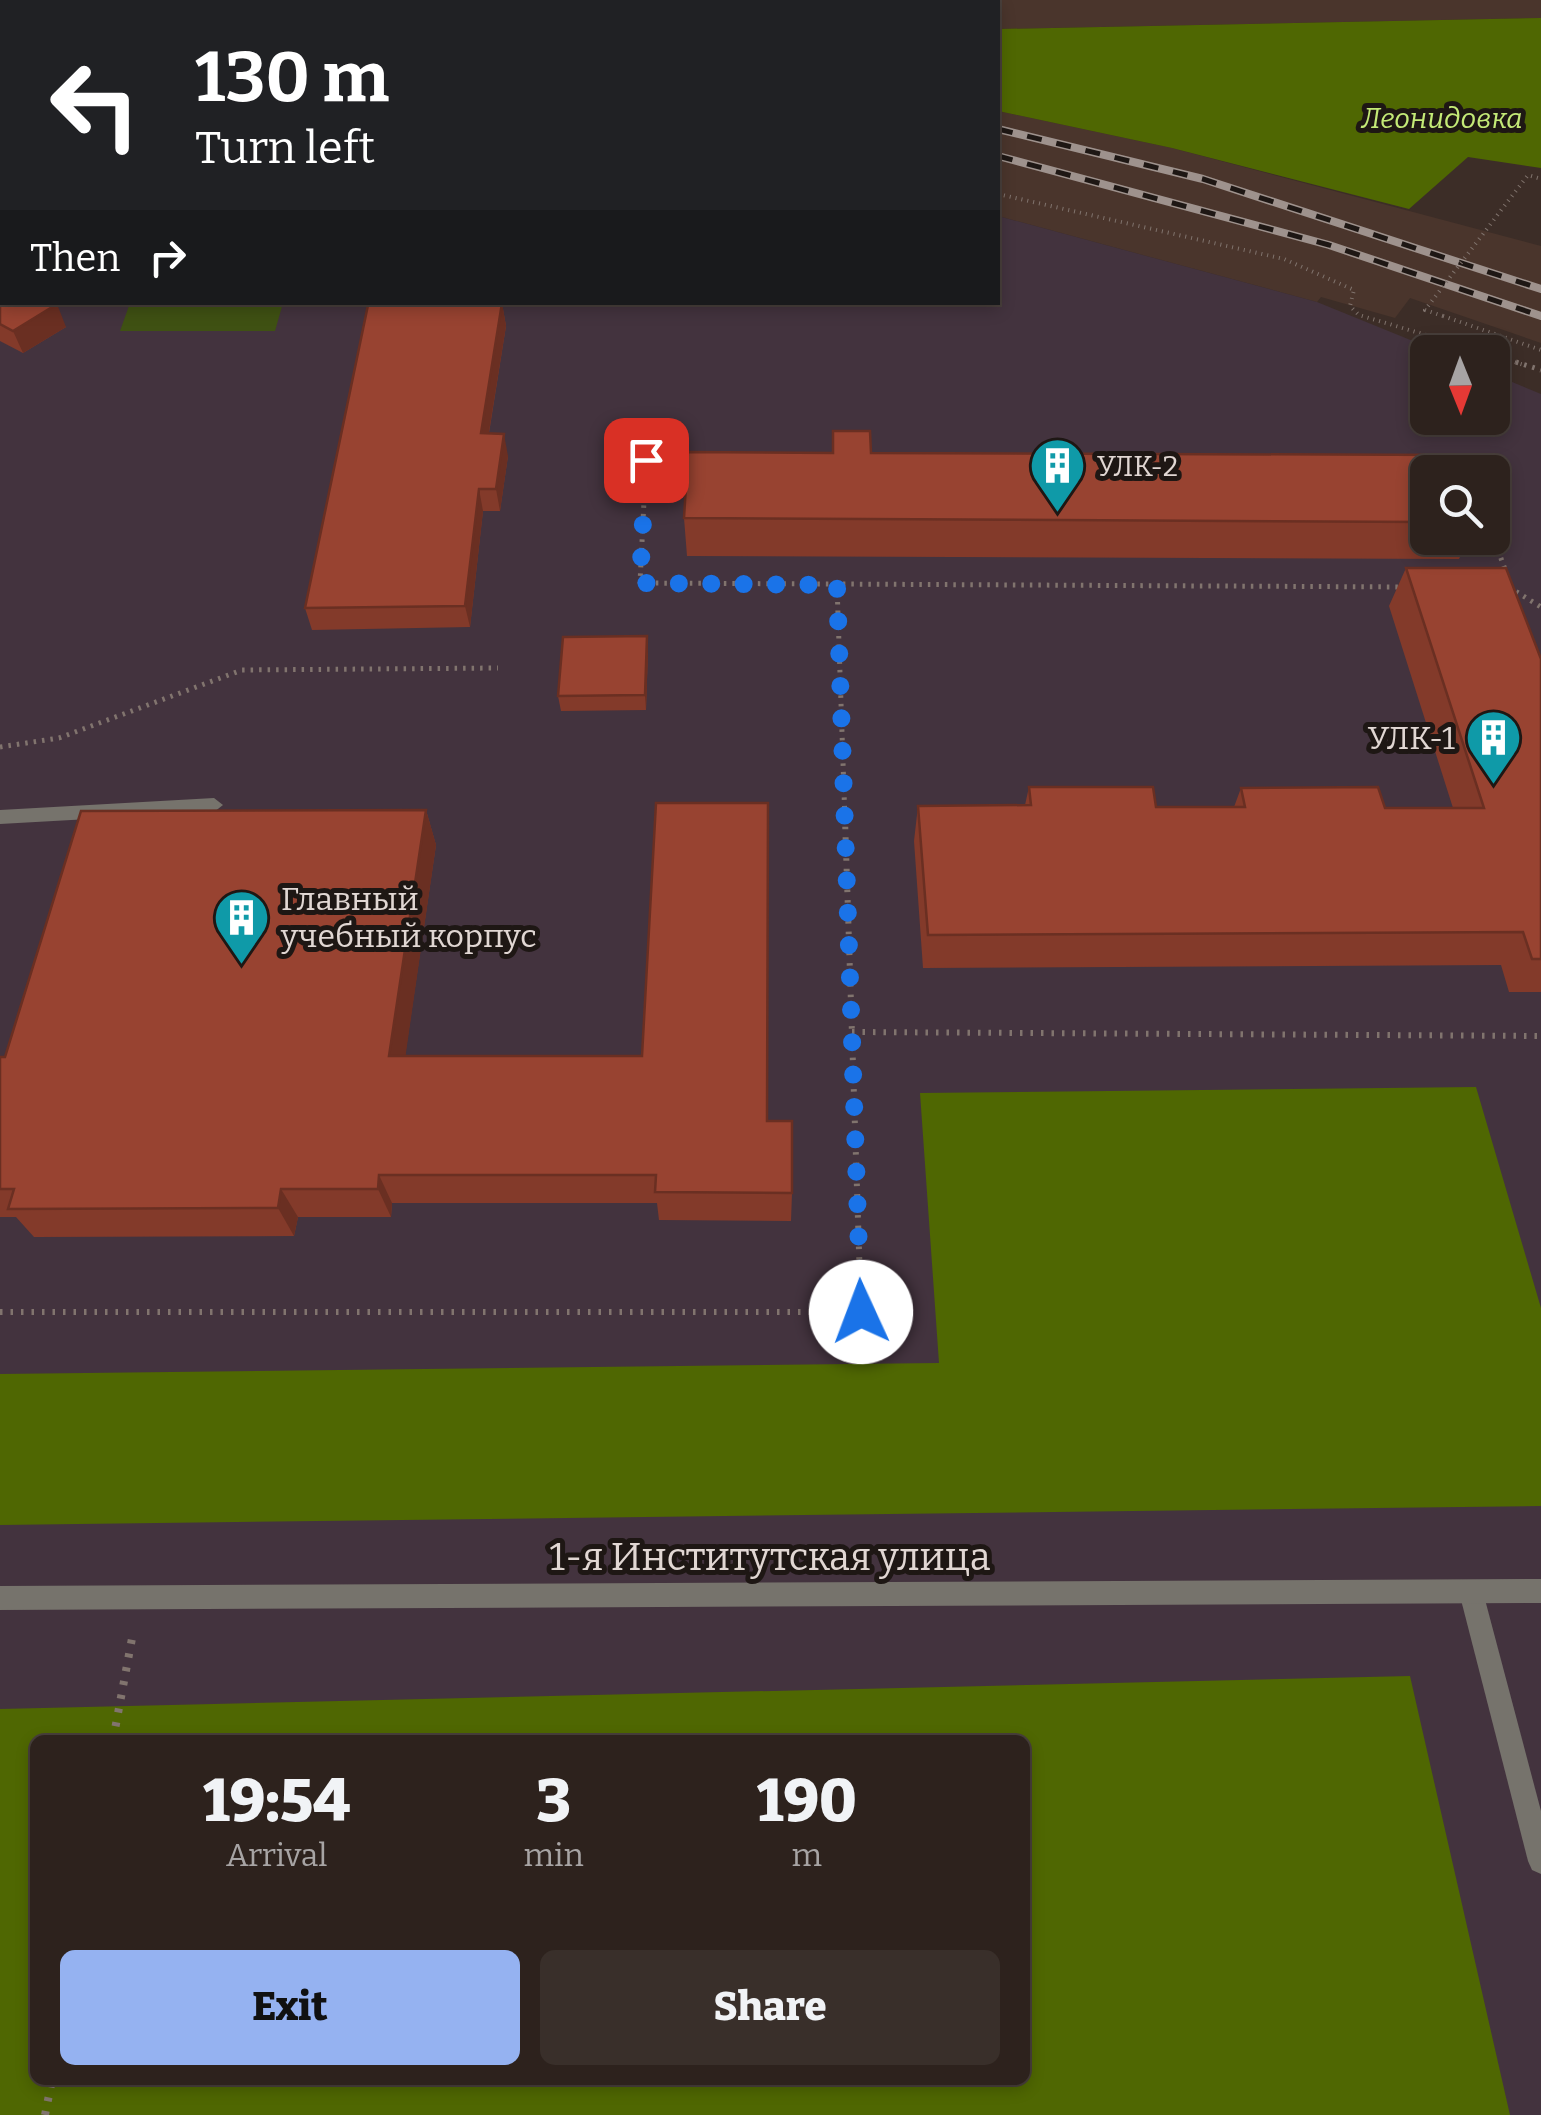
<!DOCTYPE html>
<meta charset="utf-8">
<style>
:root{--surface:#2d221d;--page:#392f2a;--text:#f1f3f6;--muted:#a7a4a4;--line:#483f3b;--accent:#95b2f1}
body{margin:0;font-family:Bitter,serif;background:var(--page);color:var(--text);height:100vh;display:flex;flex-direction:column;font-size:38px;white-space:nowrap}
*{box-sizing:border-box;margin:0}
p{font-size:32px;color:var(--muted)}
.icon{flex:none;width:55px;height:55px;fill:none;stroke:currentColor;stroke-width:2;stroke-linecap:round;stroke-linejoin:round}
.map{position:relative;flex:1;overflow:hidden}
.sheet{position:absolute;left:30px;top:1735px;width:1000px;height:350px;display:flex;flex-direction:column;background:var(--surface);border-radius:15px;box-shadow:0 5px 15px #0003,0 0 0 2px var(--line)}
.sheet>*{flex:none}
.guide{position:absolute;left:0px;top:0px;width:1000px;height:305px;box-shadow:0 5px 15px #0003,0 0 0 2px var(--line);background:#202124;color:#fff;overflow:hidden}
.needle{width:65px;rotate:179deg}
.fabs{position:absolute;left:1410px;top:335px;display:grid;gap:20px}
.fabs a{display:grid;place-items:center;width:100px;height:100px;border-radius:15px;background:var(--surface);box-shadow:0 5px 15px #0003,0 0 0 2px var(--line);font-size:50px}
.pin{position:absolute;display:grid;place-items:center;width:85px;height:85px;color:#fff;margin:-42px;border-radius:20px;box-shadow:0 5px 15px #0006}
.me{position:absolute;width:110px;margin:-55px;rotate:358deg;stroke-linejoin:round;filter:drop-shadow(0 0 8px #0008)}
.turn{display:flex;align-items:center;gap:35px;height:210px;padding:0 30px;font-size:45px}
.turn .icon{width:130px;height:130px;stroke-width:2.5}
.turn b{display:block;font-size:70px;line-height:85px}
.then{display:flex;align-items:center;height:95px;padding:0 30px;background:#0003;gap:20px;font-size:38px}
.eta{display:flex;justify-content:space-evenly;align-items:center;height:170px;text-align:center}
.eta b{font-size:60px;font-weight:800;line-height:70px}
.action{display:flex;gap:20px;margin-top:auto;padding:20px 30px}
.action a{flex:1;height:115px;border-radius:15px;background:var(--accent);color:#111;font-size:40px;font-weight:800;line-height:115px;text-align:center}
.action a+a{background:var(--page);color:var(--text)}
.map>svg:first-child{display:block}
.built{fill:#4a352c}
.education{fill:#43333e;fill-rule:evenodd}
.green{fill:#3f5113}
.forest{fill:#4f6702;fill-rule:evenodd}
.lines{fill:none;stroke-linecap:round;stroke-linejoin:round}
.path-far3{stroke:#81746e;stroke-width:4;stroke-dasharray:1 5;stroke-linecap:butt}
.path-far2{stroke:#81746e;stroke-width:5;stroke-dasharray:2.5 6;stroke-linecap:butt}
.path-far1{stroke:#81746e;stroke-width:6;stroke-dasharray:2.5 8;stroke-linecap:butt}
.path{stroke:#81746e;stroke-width:8;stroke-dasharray:4 10;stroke-linecap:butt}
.service{fill:#76736c;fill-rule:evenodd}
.minor{fill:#76736c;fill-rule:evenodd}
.rail-casing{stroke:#9e928d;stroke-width:8}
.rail{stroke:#1e1714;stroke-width:5;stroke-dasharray:15;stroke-linecap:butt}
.path-bridge{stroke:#81746e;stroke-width:4;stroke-dasharray:1 5;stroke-linecap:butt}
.wall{fill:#833a2a}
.shaded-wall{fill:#6a2f22}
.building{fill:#984331;stroke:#6a2f22;stroke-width:2.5}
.route{stroke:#1a73e8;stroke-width:18;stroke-dasharray:0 32.4}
.labels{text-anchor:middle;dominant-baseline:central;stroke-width:10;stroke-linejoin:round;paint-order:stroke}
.far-park-label{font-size:28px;font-style:italic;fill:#c4ea77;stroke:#1e1714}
.far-poi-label{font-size:28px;fill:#e1d7d3;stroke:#1e1714;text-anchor:start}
.poi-label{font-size:32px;fill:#e1d7d3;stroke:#1e1714;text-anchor:end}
.near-street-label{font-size:38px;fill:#e1d7d3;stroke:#1e1714}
</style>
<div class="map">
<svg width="1541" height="2115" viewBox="0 0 1541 2115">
<rect width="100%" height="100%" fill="#3c2d27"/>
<!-- built -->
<g class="built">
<path d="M 125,0 L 1541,0 L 1541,18 L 998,29 L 998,2 L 2,2 L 0,80 L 0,2 Z"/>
<path d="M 998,111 L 1172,148 L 1541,246 L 1541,343 L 1410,298 L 1395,318 L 1321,297 L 1317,302 L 998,216 Z"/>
</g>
<!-- education -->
<path class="education" d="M 0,80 L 2,302 L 998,302 L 998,216 L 1317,302 L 1440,352 L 1428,352 L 1428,418 L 1492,418 L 1493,374 L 1541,394 L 1541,2115 L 0,2115 ZM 1428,472 L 1492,472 L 1492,538 L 1428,538 ZM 35,1740 L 1025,1740 L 1025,2080 L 35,2080 Z"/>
<!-- green -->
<path class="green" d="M 130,303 L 130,302 L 283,303 L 275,331 L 120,331 Z"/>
<!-- forest -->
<g class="forest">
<path d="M 1541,18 L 1541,168 L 1468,157 L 1409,209 L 1172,148 L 998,111 L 998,29 Z"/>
<path d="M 1476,1087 L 1541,1308 L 1541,1506 L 0,1525 L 0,1374 L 939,1363 L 920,1093 Z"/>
<path d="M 1410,1676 L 1510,2115 L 0,2115 L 0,1709 ZM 35,1740 L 1025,1740 L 1025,2080 L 35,2080 Z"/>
</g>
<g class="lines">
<!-- path-far3 -->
<g class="path-far3">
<path d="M 998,194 L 1284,259 L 1354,290 L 1350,306 L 1359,315 L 1483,352"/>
<path d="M 1443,316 L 1541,350"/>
<path d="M 1492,355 L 1524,365"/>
</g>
<!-- path-far2 -->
<g class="path-far2">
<path d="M 1516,362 L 1541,370"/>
<path d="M 694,460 L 646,460 L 640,583 L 1406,587"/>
<path d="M 1447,461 L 1466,461 L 1470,472"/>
<path d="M 1492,534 L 1506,572"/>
<path d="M 837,585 L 845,821"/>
<path d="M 1509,587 L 1541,607"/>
<path d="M 0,747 L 59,738 L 242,670 L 498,668"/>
</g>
<!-- path-far1 -->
<g class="path-far1">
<path d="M 852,1032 L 1541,1036"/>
<path d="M 0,1312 L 861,1312 L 845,819"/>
</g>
<!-- path -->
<g class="path">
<path d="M 113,1740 L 133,1633"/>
<path d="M 45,2115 L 52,2080"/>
</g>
<!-- service -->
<g class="service">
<path d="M 214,798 L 223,805 L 214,812 L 0,824 L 0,810 Z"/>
<path d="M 1471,1580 L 1480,1583 L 1483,1592 L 1541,1811 L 1541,1874 L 1532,1870 L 1528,1861 L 1459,1592 L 1462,1583 Z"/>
</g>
<!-- minor -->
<path class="minor" d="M 1541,1579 L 1541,1603 L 0,1610 L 0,1586 Z"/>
<defs>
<g id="rail">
<path d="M 533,2 L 634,0"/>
<path d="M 998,129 L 1203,179 L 1541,289"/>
<path d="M 998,156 L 1329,245 L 1541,316"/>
</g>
</defs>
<!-- rail casing -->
<use href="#rail" class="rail-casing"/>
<!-- rail -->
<use href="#rail" class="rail"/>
<!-- path-bridge -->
<path class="path-bridge" d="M 1443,316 L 1425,310 L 1528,175 L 1541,179"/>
</g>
<!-- wall -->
<g class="wall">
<rect x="0" y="90" width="2" height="35"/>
<rect x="0" y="151" width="2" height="56"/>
<path d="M 0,275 L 66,327 L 23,353 L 0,341 Z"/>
<path d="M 368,302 L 502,303 L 506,326 L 489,433 L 508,456 L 500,511 L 483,511 L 470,627 L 312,630 L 305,608 Z"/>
<path d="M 833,431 L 871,453 L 1428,472 L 1428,538 L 1469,538 L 1459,559 L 687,556 L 684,518 L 832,453 Z"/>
<path d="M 1406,568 L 1541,659 L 1541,992 L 1509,992 L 1501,965 L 923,968 L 914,841 L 918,806 L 1025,805 L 1029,787 L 1156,807 L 1234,807 L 1241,788 L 1385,808 L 1453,808 L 1389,606 Z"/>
<path d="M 648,651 L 646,710 L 561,711 L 558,696 Z"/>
<path d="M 426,810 L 436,845 L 405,1056 L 767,1121 L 792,1193 L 791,1221 L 659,1220 L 657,1203 L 392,1203 L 391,1217 L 298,1217 L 294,1236 L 34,1237 L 16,1217 L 0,1217 L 0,1057 L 5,1057 Z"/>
</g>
<!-- shaded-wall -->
<g class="shaded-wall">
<path d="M 502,303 L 506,326 L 485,456 L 481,433 Z"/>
<path d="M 57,304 L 66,327 L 23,353 L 13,331 Z"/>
<path d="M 504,434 L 508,456 L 500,511 L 496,489 Z"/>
<path d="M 479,489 L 483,511 L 470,627 L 465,606 Z"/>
<path d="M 647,636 L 648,651 L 646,710 L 645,695 Z"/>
<path d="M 426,810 L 436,845 L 401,1087 L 389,1056 Z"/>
<path d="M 379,1175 L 392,1203 L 391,1217 L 378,1189 Z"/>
<path d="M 281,1189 L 298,1217 L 294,1236 L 278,1208 Z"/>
</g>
<!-- building -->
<g class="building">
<path d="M 0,90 L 2,90 L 1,110 L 0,110 Z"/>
<rect x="0" y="151" width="2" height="33"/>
<path d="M 0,275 L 2,276 L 2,302 L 54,302 L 57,304 L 13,331 L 0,324 Z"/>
<path d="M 502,303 L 481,433 L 504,434 L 496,489 L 479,489 L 465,606 L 305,608 L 368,305 Z"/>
<path d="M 833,431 L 870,431 L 871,453 L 1453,455 L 1459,472 L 1428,472 L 1428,522 L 684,518 L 688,452 L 833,453 Z"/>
<path d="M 1406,568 L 1506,568 L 1541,659 L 1541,959 L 1532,959 L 1523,932 L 928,935 L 918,806 L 1031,805 L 1029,787 L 1153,787 L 1156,807 L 1245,807 L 1241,788 L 1378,787 L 1385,808 L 1484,808 Z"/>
<path d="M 647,636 L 645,695 L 558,696 L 563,637 Z"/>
<path d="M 656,803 L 768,803 L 767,1121 L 792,1121 L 792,1193 L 655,1192 L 656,1175 L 379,1175 L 378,1189 L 281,1189 L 278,1208 L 8,1209 L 14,1189 L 0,1189 L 0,1057 L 5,1057 L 81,811 L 426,810 L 389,1056 L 642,1056 Z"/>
</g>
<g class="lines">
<!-- route -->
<path class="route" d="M 646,460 L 640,583 L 837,585 L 861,1312"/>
</g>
<!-- icons -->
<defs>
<symbol id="building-pin" viewBox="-11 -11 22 30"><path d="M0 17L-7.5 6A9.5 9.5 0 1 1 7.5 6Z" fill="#0f9aa8" stroke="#1e1714"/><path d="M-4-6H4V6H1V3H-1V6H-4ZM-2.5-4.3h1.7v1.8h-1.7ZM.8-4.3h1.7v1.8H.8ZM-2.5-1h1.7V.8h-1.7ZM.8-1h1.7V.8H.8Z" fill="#fff"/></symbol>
</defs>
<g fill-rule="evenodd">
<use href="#building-pin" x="1026" y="434" width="63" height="86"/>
<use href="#building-pin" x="1462" y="706" width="63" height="86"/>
<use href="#building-pin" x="210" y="886" width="63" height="86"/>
</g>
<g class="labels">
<!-- far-park labels -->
<g class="far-park-label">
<text x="1442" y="118">Леонидовка</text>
</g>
<!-- far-poi labels -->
<g class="far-poi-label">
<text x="1097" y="466">УЛК-2</text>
</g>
<!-- poi labels -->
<g class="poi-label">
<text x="1455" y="738">УЛК-1</text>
<text x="281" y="899" text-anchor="start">Главный<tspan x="281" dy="37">учебный корпус</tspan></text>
</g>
<!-- near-street labels -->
<g class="near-street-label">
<text x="770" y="1557">1-я Институтская улица</text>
</g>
</g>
</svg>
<div class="fabs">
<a><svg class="needle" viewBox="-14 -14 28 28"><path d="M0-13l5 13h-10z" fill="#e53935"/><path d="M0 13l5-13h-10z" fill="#a7a4a4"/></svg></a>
<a><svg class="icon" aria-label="search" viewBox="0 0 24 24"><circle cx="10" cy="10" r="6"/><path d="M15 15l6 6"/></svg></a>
</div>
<div class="pin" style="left:646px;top:460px;background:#d93025"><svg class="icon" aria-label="arrive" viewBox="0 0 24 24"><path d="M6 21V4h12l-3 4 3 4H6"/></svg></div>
<svg class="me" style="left:861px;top:1312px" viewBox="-20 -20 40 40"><circle r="19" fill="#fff"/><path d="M0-13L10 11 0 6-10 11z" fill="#1a73e8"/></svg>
<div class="guide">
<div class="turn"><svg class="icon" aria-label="left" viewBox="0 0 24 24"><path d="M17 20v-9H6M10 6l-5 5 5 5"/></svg><div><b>130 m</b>Turn left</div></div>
<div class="then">Then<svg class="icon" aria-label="right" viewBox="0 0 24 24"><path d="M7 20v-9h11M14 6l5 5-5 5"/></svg></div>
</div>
<section class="sheet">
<div class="eta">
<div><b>19:54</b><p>Arrival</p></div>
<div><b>3</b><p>min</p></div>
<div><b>190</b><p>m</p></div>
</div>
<div class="action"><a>Exit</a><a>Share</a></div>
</section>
</div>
